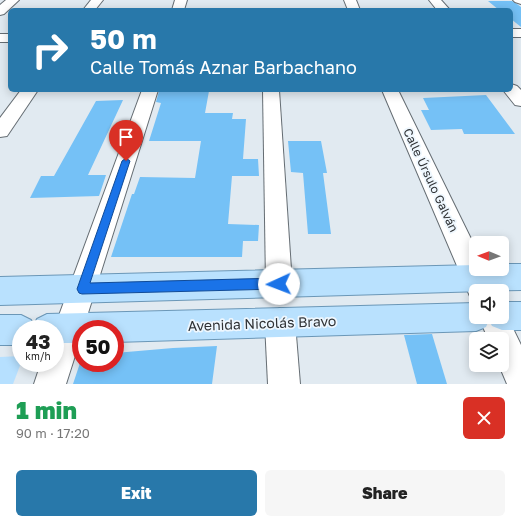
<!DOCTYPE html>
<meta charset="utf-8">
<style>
:root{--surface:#fff;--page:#f6f6f6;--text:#222;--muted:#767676;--accent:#2878aa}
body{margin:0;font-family:"Golos Text",sans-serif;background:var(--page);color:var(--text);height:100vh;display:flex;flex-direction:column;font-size:15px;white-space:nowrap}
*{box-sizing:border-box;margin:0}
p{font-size:13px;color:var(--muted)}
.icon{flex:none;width:22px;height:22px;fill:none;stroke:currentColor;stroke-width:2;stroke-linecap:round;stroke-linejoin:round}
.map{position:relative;height:384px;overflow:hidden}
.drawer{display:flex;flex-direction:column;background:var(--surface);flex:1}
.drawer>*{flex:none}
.guide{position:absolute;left:8px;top:8px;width:505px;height:84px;border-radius:6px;box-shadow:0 2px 10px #0003;background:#2878aa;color:#fff;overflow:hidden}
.needle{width:26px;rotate:271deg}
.controls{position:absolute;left:469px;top:236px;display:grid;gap:8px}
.controls a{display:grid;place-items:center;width:40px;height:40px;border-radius:6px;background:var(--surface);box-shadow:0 2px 10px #0003;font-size:20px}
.speed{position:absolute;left:12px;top:320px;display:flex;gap:8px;font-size:20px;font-weight:700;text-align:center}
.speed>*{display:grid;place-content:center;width:52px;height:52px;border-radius:50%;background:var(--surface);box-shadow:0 2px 10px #0003;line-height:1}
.speed small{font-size:10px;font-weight:400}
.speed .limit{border:6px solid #d22;background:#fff;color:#111}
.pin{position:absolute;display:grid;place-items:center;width:34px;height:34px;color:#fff;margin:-41px -17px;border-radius:50% 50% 50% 0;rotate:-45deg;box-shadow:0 0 4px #0007}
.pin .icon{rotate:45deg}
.me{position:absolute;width:44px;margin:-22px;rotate:268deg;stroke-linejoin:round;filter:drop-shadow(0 0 3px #0008)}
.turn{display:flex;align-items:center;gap:14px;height:84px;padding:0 16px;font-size:18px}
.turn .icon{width:52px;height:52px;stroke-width:2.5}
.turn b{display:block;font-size:28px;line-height:34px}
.round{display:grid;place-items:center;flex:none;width:42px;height:42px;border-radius:6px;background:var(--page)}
.headline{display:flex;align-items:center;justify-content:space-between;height:68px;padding:0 16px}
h1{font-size:24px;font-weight:800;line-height:30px;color:#1e9e55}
.action{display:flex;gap:8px;margin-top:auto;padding:8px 16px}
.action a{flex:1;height:46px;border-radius:6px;background:var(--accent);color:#fff;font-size:16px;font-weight:800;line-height:46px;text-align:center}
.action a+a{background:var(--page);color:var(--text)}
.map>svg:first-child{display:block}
.green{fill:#b6e0ff}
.building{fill:#75c1f6}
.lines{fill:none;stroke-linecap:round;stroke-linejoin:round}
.minor-casing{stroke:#656d73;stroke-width:2}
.major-casing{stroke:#6b97b7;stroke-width:2}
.minor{fill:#fff;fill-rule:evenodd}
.major{fill:#b9e1fe;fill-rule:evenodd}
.route{fill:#1a73e8;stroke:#114b97}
.labels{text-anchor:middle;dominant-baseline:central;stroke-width:3.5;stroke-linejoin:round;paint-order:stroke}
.street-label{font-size:12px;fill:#303336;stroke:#eef7fe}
.near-street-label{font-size:14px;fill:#303336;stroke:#eef7fe}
</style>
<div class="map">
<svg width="521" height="384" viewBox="0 0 521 384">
<rect width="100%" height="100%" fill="#e1eaf1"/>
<!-- green -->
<path class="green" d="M 21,356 L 21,363 L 13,384 L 0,384 L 0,357 Z"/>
<!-- building -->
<g class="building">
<path d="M 488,1 L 512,1 L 517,4 L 521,7 L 521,27 L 511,19 L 511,10 L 499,10 Z"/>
<path d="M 159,91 L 209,91 L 205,113 L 233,113 L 232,119 L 246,119 L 243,159 L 258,159 L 259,176 L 232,176 L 228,224 L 259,225 L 258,241 L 243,241 L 242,257 L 111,257 L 132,194 L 134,194 L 140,177 L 195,178 L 201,141 L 149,141 L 161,103 L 156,102 Z"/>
<path d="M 486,95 L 515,134 L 464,134 L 462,129 L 431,130 L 421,110 L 429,110 L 423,98 Z"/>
<path d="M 123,100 L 88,175 L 106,175 L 99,196 L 30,198 L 41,176 L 54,176 L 96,101 Z"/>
<path d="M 288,141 L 321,141 L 327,173 L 323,173 L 331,234 L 308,234 L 303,173 L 291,172 Z"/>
<path d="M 432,334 L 447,384 L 417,384 L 404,335 Z"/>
<path d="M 217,346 L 212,384 L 73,384 L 80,363 L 115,363 L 115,353 L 173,348 Z"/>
</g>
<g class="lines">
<defs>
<g id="minor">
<path d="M 6,0 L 19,0 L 4,14 L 0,15 L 0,5 Z"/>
<path d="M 91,0 L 103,0 L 95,10 L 83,10 Z"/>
<path d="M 175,0 L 187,0 L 184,10 L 172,10 Z"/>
<path d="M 344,0 L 356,0 L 360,10 L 348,10 Z"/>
<path d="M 429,0 L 441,0 L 450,10 L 437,10 Z"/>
<path d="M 513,0 L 521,0 L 521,4 L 515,2 Z"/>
<rect x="511" y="29" width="10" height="8"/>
<rect x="0" y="34" width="10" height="8"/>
<path d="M 511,84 L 517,86 L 521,90 L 521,106 L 515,105 L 503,90 L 511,90 Z"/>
<path d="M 21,90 L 38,90 L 7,136 L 0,137 L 0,118 Z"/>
<path d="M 142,90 L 158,90 L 83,329 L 81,329 L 81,337 L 66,384 L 34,384 L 41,363 L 55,363 L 54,329 Z"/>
<path d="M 263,90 L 279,90 L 292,284 L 289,293 L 279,297 L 269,293 L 266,284 Z"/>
<path d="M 382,90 L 398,90 L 476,249 L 476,269 L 486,269 L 496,291 L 476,291 L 476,302 L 472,301 Z"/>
<path d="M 502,306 L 521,345 L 521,384 L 507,384 L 499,365 L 502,365 L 502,339 L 488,339 L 479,317 L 502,317 Z"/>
<path d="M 280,308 L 290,313 L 295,323 L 300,384 L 268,384 L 265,323 L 270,313 Z"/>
</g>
<g id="major">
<path d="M 502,264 L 521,264 L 521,290 L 0,305 L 0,277 L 476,265 L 476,269 L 502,269 Z"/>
<path d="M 502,302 L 521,302 L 521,330 L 502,330 L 492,326 L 489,320 L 486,327 L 476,331 L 115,342 L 115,329 L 81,329 L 81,343 L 55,343 L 55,329 L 21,329 L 21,345 L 0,345 L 0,315 L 21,315 L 31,320 L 34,325 L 37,319 L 47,314 L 476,303 L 476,317 L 502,317 Z"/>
</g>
</defs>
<!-- minor casing -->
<use href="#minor" class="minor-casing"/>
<!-- major casing -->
<use href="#major" class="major-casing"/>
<!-- minor -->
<use href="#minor" class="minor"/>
<!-- major -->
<use href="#major" class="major"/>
</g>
<!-- route -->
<path class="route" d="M 126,158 L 130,161 L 90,283 L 279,278 L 283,280 L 284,284 L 283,288 L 279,289 L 82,294 L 79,293 L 77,289 L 122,161 Z"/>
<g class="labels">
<!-- street labels -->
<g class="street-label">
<text transform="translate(431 180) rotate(65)">Calle Úrsulo Galván</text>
</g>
<!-- near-street labels -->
<g class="near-street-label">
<text transform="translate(262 323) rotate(-2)">Avenida Nicolás Bravo</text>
</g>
</g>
</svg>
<div class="controls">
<a><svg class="needle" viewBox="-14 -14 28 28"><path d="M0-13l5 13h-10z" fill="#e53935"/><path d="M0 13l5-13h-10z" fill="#767676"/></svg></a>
<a><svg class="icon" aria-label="sound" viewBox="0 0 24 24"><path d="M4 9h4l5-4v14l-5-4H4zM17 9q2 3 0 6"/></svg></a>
<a><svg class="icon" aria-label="layers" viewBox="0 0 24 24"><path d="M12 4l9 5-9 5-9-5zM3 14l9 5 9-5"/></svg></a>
</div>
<div class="speed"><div>43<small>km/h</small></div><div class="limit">50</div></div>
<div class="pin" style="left:126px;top:161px;background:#d93025"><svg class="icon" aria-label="arrive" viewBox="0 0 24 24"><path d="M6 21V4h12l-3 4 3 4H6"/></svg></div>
<svg class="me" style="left:279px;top:284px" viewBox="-20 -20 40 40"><circle r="19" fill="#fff"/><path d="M0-13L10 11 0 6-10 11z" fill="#1a73e8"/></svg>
<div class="guide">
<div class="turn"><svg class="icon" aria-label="right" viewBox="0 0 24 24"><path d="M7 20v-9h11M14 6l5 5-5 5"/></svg><div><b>50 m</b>Calle Tomás Aznar Barbachano</div></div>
</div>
</div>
<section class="drawer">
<div class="headline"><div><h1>1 min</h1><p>90 m · 17:20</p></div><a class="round" style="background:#d93025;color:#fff"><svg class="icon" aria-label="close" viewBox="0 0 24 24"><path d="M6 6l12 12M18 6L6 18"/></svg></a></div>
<div class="action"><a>Exit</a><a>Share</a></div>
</section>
